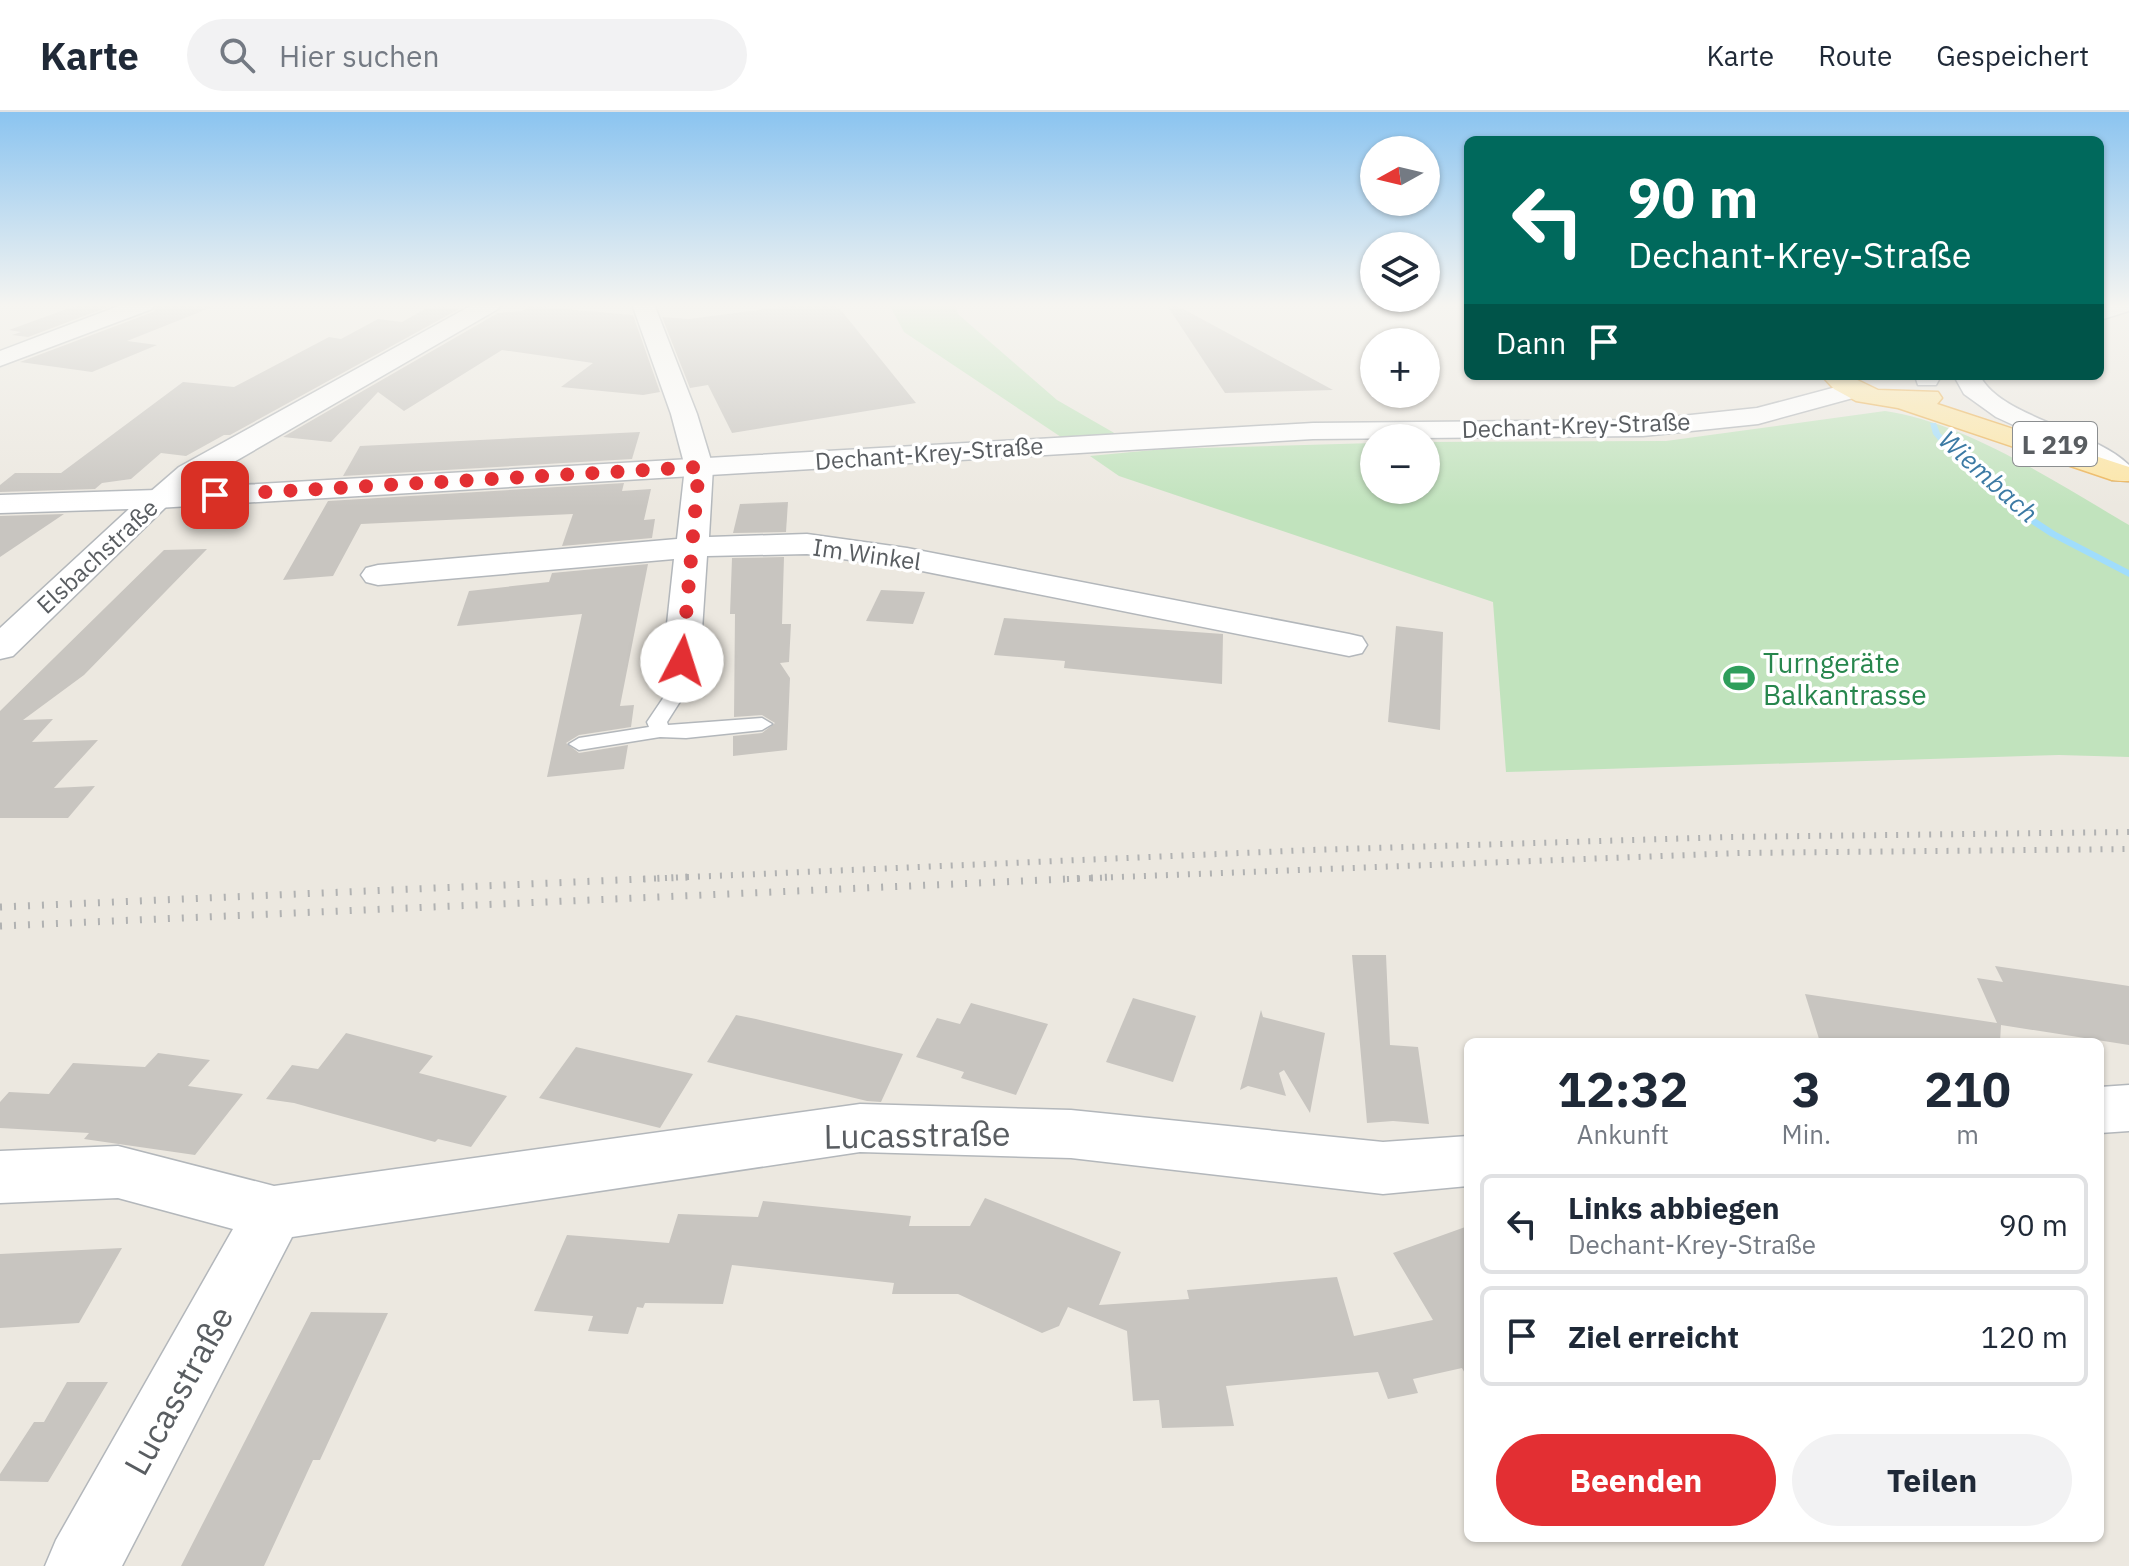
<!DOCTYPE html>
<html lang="de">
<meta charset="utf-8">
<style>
:root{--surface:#fff;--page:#f2f2f3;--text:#1f2937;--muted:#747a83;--line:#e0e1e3;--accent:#e32f33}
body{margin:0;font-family:"IBM Plex Sans",sans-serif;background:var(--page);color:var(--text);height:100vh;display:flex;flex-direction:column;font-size:30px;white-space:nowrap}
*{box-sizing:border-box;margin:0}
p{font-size:26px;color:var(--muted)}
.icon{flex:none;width:44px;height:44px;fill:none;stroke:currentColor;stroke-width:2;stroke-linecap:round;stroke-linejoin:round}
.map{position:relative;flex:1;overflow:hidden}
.panel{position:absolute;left:1464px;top:926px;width:640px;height:504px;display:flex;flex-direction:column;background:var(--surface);border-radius:12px;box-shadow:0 2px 6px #0004}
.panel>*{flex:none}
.banner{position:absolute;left:1464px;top:24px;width:640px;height:244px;border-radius:12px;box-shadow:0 2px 6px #0004;background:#00695c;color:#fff;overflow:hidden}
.needle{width:52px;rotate:262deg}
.buttons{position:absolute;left:1360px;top:24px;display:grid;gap:16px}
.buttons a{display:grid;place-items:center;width:80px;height:80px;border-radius:50%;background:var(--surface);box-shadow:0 2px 6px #0004;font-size:40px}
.pin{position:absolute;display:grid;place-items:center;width:68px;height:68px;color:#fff;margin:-34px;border-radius:16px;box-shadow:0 4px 12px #0006}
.me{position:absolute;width:88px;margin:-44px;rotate:5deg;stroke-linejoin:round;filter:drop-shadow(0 0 6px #0008)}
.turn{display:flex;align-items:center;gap:28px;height:168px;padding:0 32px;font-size:36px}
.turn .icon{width:104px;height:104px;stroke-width:2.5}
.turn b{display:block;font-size:56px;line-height:68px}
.then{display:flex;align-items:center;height:76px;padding:0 32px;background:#0003;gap:16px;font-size:30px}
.eta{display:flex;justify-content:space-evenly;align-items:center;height:136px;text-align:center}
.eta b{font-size:48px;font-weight:700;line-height:56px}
.primary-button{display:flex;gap:16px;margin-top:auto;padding:16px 32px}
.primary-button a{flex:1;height:92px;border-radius:48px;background:var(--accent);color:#fff;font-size:32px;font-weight:700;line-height:92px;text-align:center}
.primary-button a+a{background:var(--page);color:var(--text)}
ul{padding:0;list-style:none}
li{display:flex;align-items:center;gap:24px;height:100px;margin:0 16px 12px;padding:0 16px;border:4px solid var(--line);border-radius:12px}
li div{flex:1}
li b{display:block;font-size:30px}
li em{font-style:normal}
header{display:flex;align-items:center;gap:48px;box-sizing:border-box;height:112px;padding:0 40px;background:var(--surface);border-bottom:2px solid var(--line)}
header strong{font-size:38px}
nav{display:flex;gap:44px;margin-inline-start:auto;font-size:28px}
.search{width:560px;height:72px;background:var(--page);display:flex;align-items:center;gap:20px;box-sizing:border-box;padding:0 28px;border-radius:44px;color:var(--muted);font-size:30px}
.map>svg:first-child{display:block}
.green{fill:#c1e3bd}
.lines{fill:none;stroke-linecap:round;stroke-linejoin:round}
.stream{fill:#a0ddfc;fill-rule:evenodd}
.building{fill:#c8c5c0}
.service-casing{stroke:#b3b7bb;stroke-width:3}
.minor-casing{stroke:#b3b7bb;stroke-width:3}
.tertiary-casing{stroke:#b3b7bb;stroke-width:3}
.secondary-casing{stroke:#b2b6bb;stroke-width:3}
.primary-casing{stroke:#ecb458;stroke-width:3}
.service{fill:#fff;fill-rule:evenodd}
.minor{fill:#fff;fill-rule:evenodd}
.tertiary{fill:#fff;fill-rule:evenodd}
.secondary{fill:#fff;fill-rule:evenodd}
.primary{fill:#fce5a5;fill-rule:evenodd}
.rail-far1{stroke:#b1b2b2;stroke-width:6;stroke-dasharray:2 9;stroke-linecap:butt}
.rail{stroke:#b1b2b2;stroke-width:7;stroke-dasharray:2 12;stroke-linecap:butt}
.route{stroke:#e32f33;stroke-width:14;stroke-dasharray:0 25.2}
.labels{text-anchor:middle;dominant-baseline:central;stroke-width:7;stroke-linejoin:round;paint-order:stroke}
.far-street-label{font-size:24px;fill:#595d61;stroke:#fff}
.shield{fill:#fff;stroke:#8b8e90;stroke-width:2}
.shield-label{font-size:26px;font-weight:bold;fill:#595d61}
.far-water-label{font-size:26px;font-style:italic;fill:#3c7aa4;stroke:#fff}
.leisure-label{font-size:28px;fill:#27864d;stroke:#fff;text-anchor:start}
.near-street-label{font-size:34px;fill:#595d61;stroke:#fff}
</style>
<header>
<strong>Karte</strong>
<div class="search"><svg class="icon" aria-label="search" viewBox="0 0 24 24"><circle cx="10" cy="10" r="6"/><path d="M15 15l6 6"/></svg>Hier suchen</div>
<nav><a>Karte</a><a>Route</a><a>Gespeichert</a></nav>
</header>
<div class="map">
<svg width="2129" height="1454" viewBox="0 0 2129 1454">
<rect width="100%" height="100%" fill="#ece8e0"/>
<!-- green -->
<g class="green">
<path d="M 889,192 L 954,192 L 959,203 L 1057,288 L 1116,322 L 1061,325 L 904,220 Z"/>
<path d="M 1885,299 C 1965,310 2059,372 2129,413 L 2129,645 L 2059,643 L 1506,660 L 1493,490 L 1119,364 L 1090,344 L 1164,337 L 1374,331 L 1374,378 L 1426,378 L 1426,330 L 1666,329 Z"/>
</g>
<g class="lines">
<!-- stream -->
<path class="stream" d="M 1930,311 L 1936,311 L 1940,321 L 1957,339 L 2030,403 L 2056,420 L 2129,458 L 2129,465 L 2050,424 L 2024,407 L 1951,343 L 1933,322 Z"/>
</g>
<!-- building -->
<g class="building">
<path d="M 80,192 L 116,192 L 28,225 L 12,223 L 21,220 L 9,218 Z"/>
<path d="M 158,192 L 215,194 L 127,229 L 157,233 L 92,260 L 20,250 L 153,200 Z"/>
<path d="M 803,192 L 836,192 L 916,291 L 732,321 L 708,273 L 690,276 L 662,205 L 689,207 Z"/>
<path d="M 1166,192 L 1174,192 L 1333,278 L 1225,281 Z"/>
<path d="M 530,194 L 633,203 L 660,280 L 643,283 L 561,275 L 593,251 L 502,238 L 404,299 L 378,280 L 331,330 L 283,325 L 498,201 L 522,199 Z"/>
<path d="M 439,195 L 459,197 L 230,323 L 224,323 L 186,344 L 161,341 L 131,367 L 102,371 L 95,377 L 0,380 L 0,373 L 15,361 L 61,361 L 183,270 L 234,275 L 329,225 L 341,227 L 378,207 L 402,210 L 425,197 Z"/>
<path d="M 640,320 L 632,347 L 343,364 L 360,334 Z"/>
<path d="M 624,371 L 622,379 L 651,377 L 644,408 L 655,407 L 652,426 L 562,434 L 573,402 L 361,412 L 333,464 L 283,468 L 328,389 Z"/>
<path d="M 788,390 L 786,420 L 733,421 L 740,392 Z"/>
<path d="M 64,402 L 0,445 L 0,404 Z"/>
<path d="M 207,437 L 84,563 L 23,608 L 53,607 L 32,630 L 98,628 L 54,676 L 95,674 L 68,706 L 0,706 L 0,599 L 164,438 Z"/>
<path d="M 784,445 L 782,512 L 791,512 L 789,550 L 780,551 L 790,566 L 787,638 L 733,644 L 733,624 L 762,621 L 775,611 L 762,603 L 734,605 L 735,502 L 730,502 L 732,446 Z"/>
<path d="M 648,452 L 620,594 L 634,593 L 631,615 L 579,623 L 566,631 L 579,641 L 628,633 L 624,657 L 547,665 L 582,502 L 457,514 L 469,479 L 549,470 L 552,461 Z"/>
<path d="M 881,478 L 925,480 L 913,512 L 866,509 Z"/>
<path d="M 1004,506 L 1223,522 L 1222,572 L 1064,556 L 1065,549 L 994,543 Z"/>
<path d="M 1396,514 L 1443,520 L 1440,618 L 1388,610 Z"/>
<path d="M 1352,843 L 1386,843 L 1390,933 L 1418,935 L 1429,1012 L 1393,1009 L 1367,1011 Z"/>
<path d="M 1995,854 L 2129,874 L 2129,933 L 2001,913 L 2000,930 L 1820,930 L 1805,882 L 1997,911 L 1977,866 L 2003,870 Z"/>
<path d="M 1133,886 L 1196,904 L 1173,970 L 1106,950 Z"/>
<path d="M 971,891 L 1048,912 L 1016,983 L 961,966 L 964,960 L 916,945 L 937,906 L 960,912 Z"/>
<path d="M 1261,898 L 1263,905 L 1325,921 L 1310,1001 L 1284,958 L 1279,961 L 1286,984 L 1248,974 L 1240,978 Z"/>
<path d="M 736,903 L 756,907 L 903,942 L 881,990 L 867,989 L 707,950 Z"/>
<path d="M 346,921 L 433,944 L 419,961 L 507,984 L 471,1035 L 438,1027 L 435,1030 L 294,991 L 266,987 L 292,953 L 318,957 Z"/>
<path d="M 576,935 L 632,948 L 693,962 L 660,1016 L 539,986 Z"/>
<path d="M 158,941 L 210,948 L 188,974 L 243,982 L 195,1043 L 84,1027 L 89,1021 L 0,1016 L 0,990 L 9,980 L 49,982 L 73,951 L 145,955 Z"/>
<path d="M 985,1086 L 1121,1140 L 1099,1193 L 1189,1187 L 1187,1178 L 1337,1165 L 1354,1224 L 1433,1208 L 1393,1141 L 1468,1114 L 1468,1267 L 1462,1256 L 1413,1267 L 1418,1281 L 1388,1287 L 1378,1260 L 1226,1274 L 1234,1314 L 1162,1316 L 1159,1288 L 1133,1289 L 1127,1219 L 1068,1195 L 1059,1214 L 1042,1221 L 958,1182 L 892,1182 L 894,1171 L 732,1153 L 723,1192 L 645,1191 L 643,1196 L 637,1195 L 628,1222 L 588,1219 L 593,1204 L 534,1199 L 567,1123 L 669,1131 L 678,1102 L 758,1105 L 763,1089 L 911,1104 L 909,1114 L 970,1114 Z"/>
<path d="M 122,1136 L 79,1211 L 0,1216 L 0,1142 Z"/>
<path d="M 311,1200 L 388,1201 L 320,1348 L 313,1348 L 264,1454 L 181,1454 Z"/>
<path d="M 67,1270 L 108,1270 L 48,1370 L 0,1369 L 0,1362 L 34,1310 L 44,1310 Z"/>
</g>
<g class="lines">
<defs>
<path id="service" d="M 679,571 L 688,577 L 667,610 L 668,613 L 762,606 L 772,612 L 762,618 L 686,626 L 660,625 L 579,638 L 569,632 L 579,626 L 649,615 L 647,610 L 672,573 Z"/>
<g id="minor">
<path d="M 124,192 L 155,192 L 152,197 L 0,254 L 0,239 Z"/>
<path d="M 632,192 L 654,192 L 697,302 L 713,355 L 709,425 L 807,422 L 907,436 L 1349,522 L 1362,525 L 1367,533 L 1362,541 L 1349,544 L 907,456 L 807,442 L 707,444 L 698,577 L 692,585 L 679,588 L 666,585 L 660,577 L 674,447 L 378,473 L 366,470 L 361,463 L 366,456 L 378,453 L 677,427 L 685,355 L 671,302 Z"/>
<path d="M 157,378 L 168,381 L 172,387 L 168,393 L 13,544 L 0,547 L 0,516 L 129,397 L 0,401 L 0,383 Z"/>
<path d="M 2129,973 L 2129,1019 L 2100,1021 L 2100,975 Z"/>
<path d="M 860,992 L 1071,998 L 1383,1030 L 1468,1024 L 1468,1074 L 1383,1082 L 1071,1046 L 860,1040 L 292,1125 L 122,1454 L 45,1454 L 56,1428 L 233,1117 L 118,1086 L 0,1091 L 0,1039 L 118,1034 L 274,1074 Z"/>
</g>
<path id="tertiary" d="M 474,192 L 501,192 L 498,197 L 189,376 L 1313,311 L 1643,308 L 1757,296 L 1855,270 L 1864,273 L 1868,278 L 1864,283 L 1758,312 L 1643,324 L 1313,327 L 157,396 L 146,393 L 142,387 L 179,355 Z"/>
<g id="secondary">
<path d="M 2105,192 L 2129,192 L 2129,199 L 2100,208 L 2100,194 Z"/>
<path d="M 1915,264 L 1941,264 L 1936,273 L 1918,273 Z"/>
<path d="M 1954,264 L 1980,264 C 2002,306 2092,317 2129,353 L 2129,369 L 2112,368 L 2079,343 L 1996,305 L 1964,282 Z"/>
</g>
<path id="primary" d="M 1822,264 L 1849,264 L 1878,278 L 1938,280 L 1942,286 L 1937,292 L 2129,355 L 2129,369 L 2112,368 L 1898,296 L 1856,289 L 1834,277 Z"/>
</defs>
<!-- service casing -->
<use href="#service" class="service-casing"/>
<!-- minor casing -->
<use href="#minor" class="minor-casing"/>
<!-- tertiary casing -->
<use href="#tertiary" class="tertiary-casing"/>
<!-- secondary casing -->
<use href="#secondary" class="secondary-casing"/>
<!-- primary casing -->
<use href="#primary" class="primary-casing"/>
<!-- service -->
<use href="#service" class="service"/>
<!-- minor -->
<use href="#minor" class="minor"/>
<!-- tertiary -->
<use href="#tertiary" class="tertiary"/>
<!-- secondary -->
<use href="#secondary" class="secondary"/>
<!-- primary -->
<use href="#primary" class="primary"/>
<!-- rail-far1 -->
<g class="rail-far1">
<path d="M 643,767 L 1310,738 L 1729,725 L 2129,720"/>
<path d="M 1067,767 L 1740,741 L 2129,737"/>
</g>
<!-- rail -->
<g class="rail">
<path d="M 0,795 L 689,765"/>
<path d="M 0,814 L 1113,765"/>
</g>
</g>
<!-- sky -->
<linearGradient id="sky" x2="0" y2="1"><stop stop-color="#8bc4f0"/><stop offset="0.49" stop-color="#f6f5f1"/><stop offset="1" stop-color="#f6f5f1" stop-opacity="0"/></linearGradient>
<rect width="2129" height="395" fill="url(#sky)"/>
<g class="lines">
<!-- route -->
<path class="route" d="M 215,383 L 699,355 L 682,549"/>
</g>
<!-- icons -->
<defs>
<symbol id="stadium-bare" viewBox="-9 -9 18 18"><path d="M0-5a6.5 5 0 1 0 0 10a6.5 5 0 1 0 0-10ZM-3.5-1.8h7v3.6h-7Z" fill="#2e9e5b" stroke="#fff" stroke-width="2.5" paint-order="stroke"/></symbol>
</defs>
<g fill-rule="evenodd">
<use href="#stadium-bare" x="1717" y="544" width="44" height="44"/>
</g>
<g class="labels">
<!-- far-street labels -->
<g class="far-street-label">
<text transform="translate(1576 313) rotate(-2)">Dechant-Krey-Straße</text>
<text transform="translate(929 341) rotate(-4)">Dechant-Krey-Straße</text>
<text transform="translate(867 442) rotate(8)">Im Winkel</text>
<text transform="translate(97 444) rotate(-43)">Elsbachstraße</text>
</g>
<!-- shield labels -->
<rect class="shield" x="2013" y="310" width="84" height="44" rx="6"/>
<g class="shield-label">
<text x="2055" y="332">L 219</text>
</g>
<!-- far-water labels -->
<g class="far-water-label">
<text transform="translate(1989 364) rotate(42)">Wiembach</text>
</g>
<!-- leisure labels -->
<g class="leisure-label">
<text x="1763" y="550">Turngeräte<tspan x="1763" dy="32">Balkantrasse</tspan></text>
</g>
<!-- near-street labels -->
<g class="near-street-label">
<text transform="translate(917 1022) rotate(-1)">Lucasstraße</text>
<text transform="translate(178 1278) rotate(-61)">Lucasstraße</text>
</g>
</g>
</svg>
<div class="buttons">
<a><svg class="needle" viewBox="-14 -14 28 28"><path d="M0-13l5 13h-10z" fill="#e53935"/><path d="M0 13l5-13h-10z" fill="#747a83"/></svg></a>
<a><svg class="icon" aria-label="layers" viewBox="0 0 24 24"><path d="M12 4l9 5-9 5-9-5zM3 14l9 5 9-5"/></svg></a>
<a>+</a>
<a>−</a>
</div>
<div class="pin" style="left:215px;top:383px;background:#d93025"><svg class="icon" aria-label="arrive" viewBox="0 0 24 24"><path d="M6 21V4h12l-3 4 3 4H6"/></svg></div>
<svg class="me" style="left:682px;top:549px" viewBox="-20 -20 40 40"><circle r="19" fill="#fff"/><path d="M0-13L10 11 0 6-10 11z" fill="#e32f33"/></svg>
<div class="banner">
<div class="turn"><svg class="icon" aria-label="left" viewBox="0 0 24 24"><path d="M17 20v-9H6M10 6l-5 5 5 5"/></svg><div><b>90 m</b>Dechant-Krey-Straße</div></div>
<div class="then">Dann<svg class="icon" aria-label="arrive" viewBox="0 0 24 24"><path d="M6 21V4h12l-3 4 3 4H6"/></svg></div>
</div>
<section class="panel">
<div class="eta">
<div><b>12:32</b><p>Ankunft</p></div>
<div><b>3</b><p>Min.</p></div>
<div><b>210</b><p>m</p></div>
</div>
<ul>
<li><svg class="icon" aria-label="left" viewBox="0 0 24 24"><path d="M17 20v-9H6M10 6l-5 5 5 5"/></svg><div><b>Links abbiegen</b><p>Dechant-Krey-Straße</p></div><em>90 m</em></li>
<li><svg class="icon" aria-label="arrive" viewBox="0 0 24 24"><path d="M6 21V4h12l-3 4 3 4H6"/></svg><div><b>Ziel erreicht</b></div><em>120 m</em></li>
</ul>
<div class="primary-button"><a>Beenden</a><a>Teilen</a></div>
</section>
</div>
